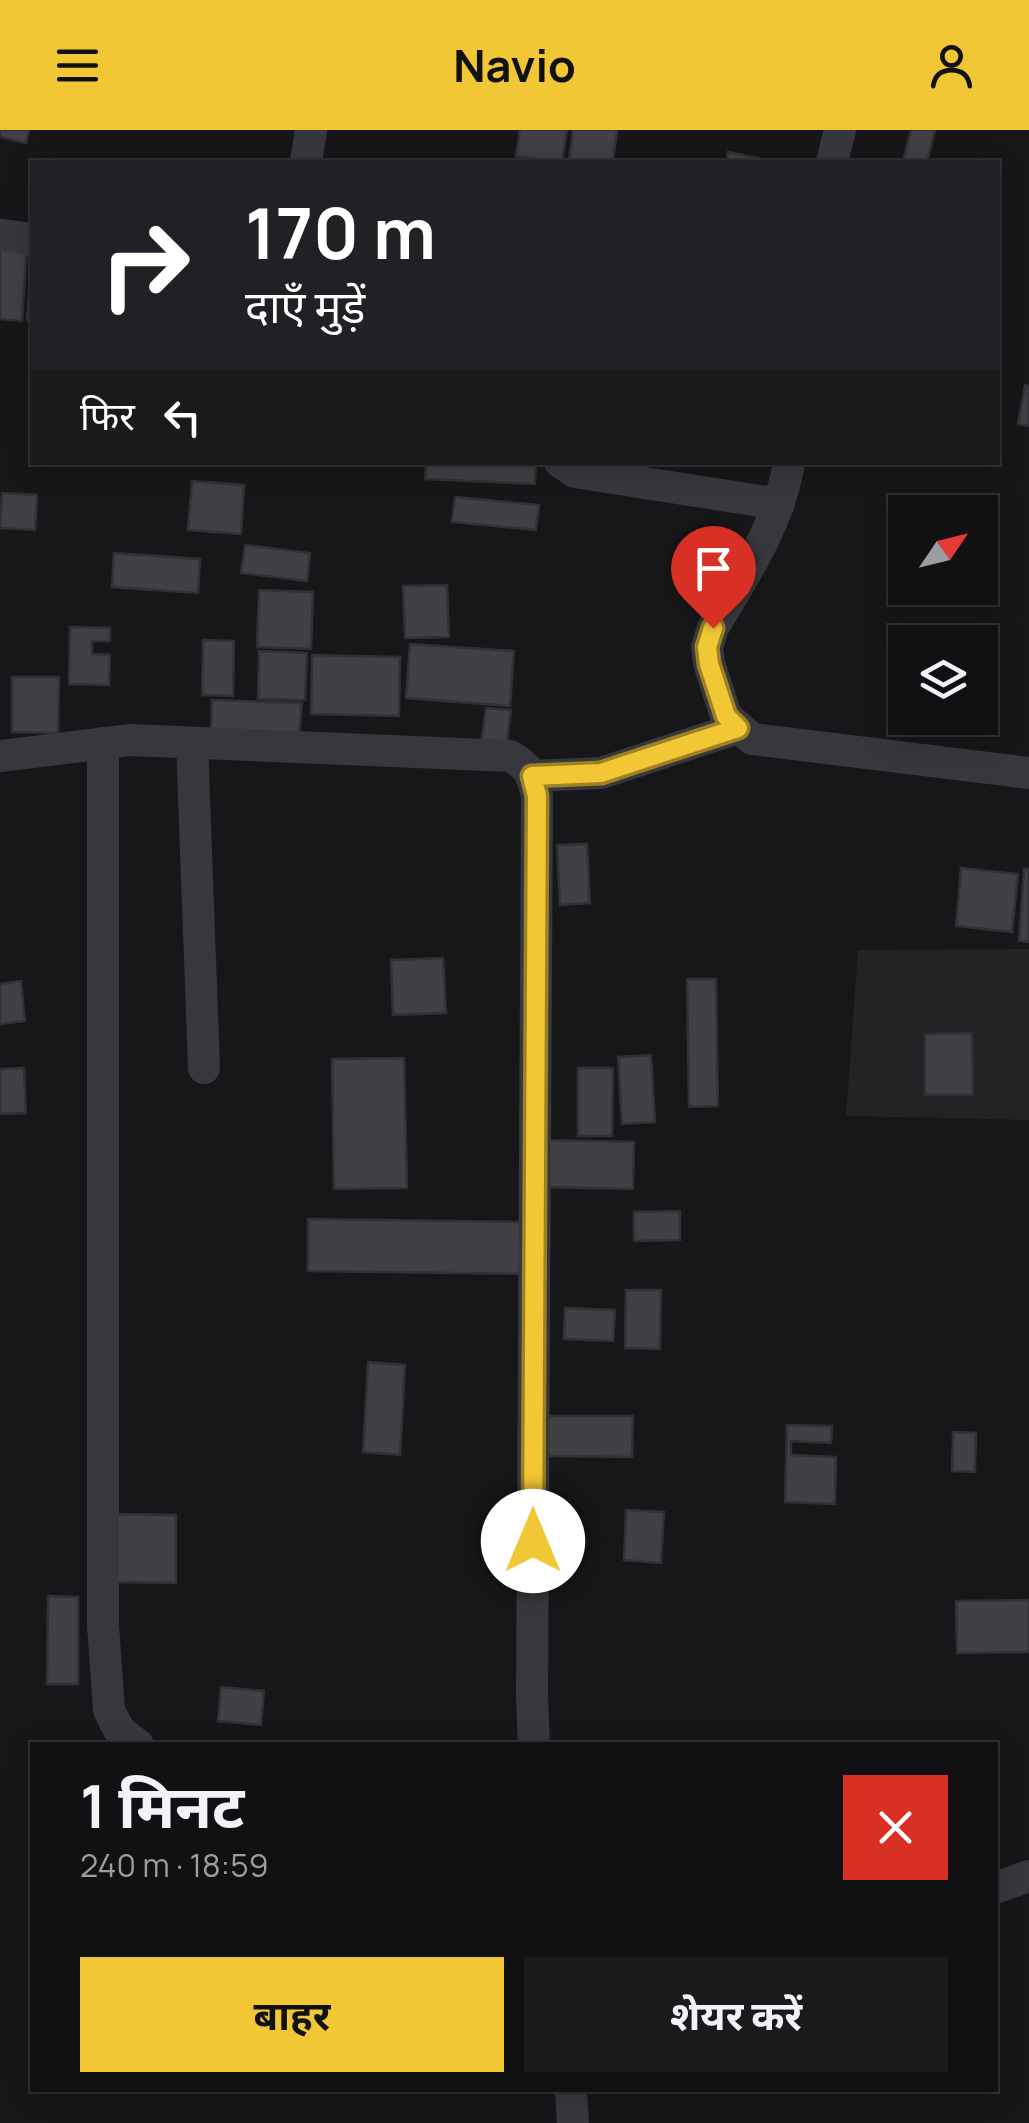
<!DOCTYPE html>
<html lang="hi">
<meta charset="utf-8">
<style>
:root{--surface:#111012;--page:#1a191b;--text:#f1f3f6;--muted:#9c9d9f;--line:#303032;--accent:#f2c735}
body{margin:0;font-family:Manrope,"Noto Sans Devanagari",sans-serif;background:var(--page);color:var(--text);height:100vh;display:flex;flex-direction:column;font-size:38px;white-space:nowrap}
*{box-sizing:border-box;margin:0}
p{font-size:32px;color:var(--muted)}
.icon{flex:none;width:55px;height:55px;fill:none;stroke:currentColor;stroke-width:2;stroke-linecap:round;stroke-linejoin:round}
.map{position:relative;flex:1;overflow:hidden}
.panel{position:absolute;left:30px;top:1612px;width:968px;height:350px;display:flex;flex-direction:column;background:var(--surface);border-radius:0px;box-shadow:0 5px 25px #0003,0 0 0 2px var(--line)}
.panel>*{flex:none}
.top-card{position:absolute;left:30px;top:30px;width:970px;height:305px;border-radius:0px;box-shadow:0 5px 25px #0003,0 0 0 2px var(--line);background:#202124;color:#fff;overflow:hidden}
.needle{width:65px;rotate:55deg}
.buttons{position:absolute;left:888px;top:365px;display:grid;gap:20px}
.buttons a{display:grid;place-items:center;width:110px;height:110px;border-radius:0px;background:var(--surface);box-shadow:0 5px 25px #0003,0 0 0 2px var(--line);font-size:50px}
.pin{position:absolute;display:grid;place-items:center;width:85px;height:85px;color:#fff;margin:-102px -42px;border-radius:50% 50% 50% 0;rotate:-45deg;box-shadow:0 0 10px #0007}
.pin .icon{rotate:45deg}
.me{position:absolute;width:110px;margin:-55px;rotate:0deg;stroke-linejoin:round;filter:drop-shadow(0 0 8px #0008)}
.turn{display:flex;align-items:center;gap:35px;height:210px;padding:0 50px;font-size:45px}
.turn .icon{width:130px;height:130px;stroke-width:2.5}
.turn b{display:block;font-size:70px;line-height:85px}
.then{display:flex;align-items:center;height:95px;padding:0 50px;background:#0003;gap:20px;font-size:38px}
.round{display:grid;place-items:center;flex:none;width:105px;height:105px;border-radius:0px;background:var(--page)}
.overview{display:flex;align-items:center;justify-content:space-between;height:170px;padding:0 50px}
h1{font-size:60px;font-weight:700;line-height:75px}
.cta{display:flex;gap:20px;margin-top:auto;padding:20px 50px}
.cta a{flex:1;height:115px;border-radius:0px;background:var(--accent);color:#111;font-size:40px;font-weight:700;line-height:115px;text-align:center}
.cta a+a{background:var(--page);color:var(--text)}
header{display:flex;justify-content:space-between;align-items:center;height:130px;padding:0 50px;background:var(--accent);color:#111;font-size:45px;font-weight:700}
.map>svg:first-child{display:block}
.built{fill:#232225}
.building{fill:#414145;stroke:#313034;stroke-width:2.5}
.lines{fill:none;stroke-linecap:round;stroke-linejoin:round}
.street{stroke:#37383d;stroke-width:32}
.route-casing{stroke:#9d8122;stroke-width:25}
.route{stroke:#f2c735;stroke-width:18}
</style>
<header><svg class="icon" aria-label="menu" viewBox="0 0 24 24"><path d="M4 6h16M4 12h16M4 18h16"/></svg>Navio<svg class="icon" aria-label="person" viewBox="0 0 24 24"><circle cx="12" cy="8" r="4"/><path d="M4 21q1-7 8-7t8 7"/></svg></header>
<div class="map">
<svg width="1029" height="1993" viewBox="0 0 1029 1993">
<rect width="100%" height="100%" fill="#171618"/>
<!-- built -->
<path class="built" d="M 1029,819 L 1029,990 L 846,986 L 858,820 Z"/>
<!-- building -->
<g class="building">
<path d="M 0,0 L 29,0 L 26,13 L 0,7 Z"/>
<path d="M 520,0 L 567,0 L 562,32 L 516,26 Z"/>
<path d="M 573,0 L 617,0 L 613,32 L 569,32 Z"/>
<path d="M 911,0 L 935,0 L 927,32 L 903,32 Z"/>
<path d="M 728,22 L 758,28 L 757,32 L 726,32 Z"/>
<path d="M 0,112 L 27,114 L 22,191 L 0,189 Z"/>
<path d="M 32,125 L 32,191 L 27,190 Z"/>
<path d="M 1025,255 L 1029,256 L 1029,296 L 1018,294 Z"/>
<path d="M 426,332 L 536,332 L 535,354 L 425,349 Z"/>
<path d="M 192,351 L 244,355 L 241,404 L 188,400 Z"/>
<path d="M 2,363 L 37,365 L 35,400 L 0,398 Z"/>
<path d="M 455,367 L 539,375 L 536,400 L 452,392 Z"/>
<path d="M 245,415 L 310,423 L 307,451 L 241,443 Z"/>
<path d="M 114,423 L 200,429 L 198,463 L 112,457 Z"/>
<path d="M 447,455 L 449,507 L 405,508 L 403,456 Z"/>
<path d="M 259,460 L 313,462 L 311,519 L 257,517 Z"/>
<path d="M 70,497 L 110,498 L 110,511 L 92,511 L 92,524 L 110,525 L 109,555 L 69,554 Z"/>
<path d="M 203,510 L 234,511 L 233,566 L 202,565 Z"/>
<path d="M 410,514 L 514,521 L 510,576 L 406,568 Z"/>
<path d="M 259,521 L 307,523 L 305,570 L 258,569 Z"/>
<path d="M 312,525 L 400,527 L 399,586 L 311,584 Z"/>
<path d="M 12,547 L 59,547 L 58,603 L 12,602 Z"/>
<path d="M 212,570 L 302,573 L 299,605 L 211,605 Z"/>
<path d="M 486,578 L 511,580 L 506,618 L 481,615 Z"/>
<path d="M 587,714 L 590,773 L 560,775 L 557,715 Z"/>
<path d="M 961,738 L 1018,744 L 1012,802 L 956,796 Z"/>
<path d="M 1024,739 L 1029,739 L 1029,812 L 1019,811 Z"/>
<path d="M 443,828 L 446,883 L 393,885 L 391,830 Z"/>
<path d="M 687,849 L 716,849 L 718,976 L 689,977 Z"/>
<path d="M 21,851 L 25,891 L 0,894 L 0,854 Z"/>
<path d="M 972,903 L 973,965 L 925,965 L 925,904 Z"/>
<path d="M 651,925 L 655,992 L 622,994 L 618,927 Z"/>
<path d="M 404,928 L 407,1058 L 334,1059 L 332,929 Z"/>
<path d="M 24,938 L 26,983 L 0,984 L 0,939 Z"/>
<path d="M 578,938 L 613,938 L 612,1006 L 578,1006 Z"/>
<path d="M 543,1010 L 634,1012 L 633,1059 L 543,1057 Z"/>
<path d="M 680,1081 L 680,1110 L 634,1111 L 634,1082 Z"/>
<path d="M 308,1089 L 526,1092 L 525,1144 L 308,1141 Z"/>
<path d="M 626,1160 L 661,1160 L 660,1219 L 625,1218 Z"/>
<path d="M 565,1178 L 615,1180 L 613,1211 L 564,1209 Z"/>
<path d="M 368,1232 L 405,1235 L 400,1325 L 363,1322 Z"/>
<path d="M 541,1286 L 633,1286 L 632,1327 L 541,1326 Z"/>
<path d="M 787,1295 L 832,1296 L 831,1313 L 791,1311 L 791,1325 L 836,1327 L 835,1374 L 785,1372 Z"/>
<path d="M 953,1302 L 976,1303 L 975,1342 L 952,1341 Z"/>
<path d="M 626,1380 L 664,1382 L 661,1433 L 624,1430 Z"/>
<path d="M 113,1384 L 176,1385 L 176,1453 L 112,1452 Z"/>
<path d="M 48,1466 L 78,1467 L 78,1554 L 47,1554 Z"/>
<path d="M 1029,1470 L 1029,1522 L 957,1523 L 956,1471 Z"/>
<path d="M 221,1557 L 264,1561 L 261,1595 L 218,1591 Z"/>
</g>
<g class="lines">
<!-- street -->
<g class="street">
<path d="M 306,32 L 311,0"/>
<path d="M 832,32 L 840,0"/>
<path d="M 0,105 L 32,109"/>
<path d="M 560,332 L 575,342 L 779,374"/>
<path d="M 789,332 C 779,395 744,445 713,498 L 707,517 L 709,533 L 726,586 L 752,609 L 1029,643"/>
<path d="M 103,613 L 103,1495 L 109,1580 L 119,1600 L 138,1615"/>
<path d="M 192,613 L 204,938"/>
<path d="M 0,626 L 131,610 L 510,626 C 530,637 532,645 537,666 L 532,1567 L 534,1615"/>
<path d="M 532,646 L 601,643 L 738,598"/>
<path d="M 995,1758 L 1029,1746"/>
<path d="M 571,1960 L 573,1993"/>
</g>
</g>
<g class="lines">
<defs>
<path id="route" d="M 533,1411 L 537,666 L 532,646 L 601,643 L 738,598 L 726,586 L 709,534 L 707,517 L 713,498"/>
</defs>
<!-- route casing -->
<use href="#route" class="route-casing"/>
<!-- route -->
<use href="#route" class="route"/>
</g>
</svg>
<div class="buttons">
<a><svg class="needle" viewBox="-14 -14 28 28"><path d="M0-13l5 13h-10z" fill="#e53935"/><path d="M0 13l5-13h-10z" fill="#9c9d9f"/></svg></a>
<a><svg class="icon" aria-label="layers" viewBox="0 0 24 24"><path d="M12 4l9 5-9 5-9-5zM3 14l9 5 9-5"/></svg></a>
</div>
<div class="pin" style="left:713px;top:498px;background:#d93025"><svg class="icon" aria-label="arrive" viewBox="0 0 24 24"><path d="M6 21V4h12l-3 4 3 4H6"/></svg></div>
<svg class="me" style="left:533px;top:1411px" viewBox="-20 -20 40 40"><circle r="19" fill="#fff"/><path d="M0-13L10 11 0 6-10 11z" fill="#f2c735"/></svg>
<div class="top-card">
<div class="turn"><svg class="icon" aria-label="right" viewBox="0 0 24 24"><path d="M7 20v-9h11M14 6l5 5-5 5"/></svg><div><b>170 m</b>दाएँ मुड़ें</div></div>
<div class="then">फिर<svg class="icon" aria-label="left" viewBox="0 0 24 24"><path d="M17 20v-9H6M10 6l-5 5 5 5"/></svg></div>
</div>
<section class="panel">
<div class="overview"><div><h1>1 मिनट</h1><p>240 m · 18:59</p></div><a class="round" style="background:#d93025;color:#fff"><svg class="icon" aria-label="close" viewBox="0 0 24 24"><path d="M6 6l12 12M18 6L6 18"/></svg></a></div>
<div class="cta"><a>बाहर</a><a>शेयर करें</a></div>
</section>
</div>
